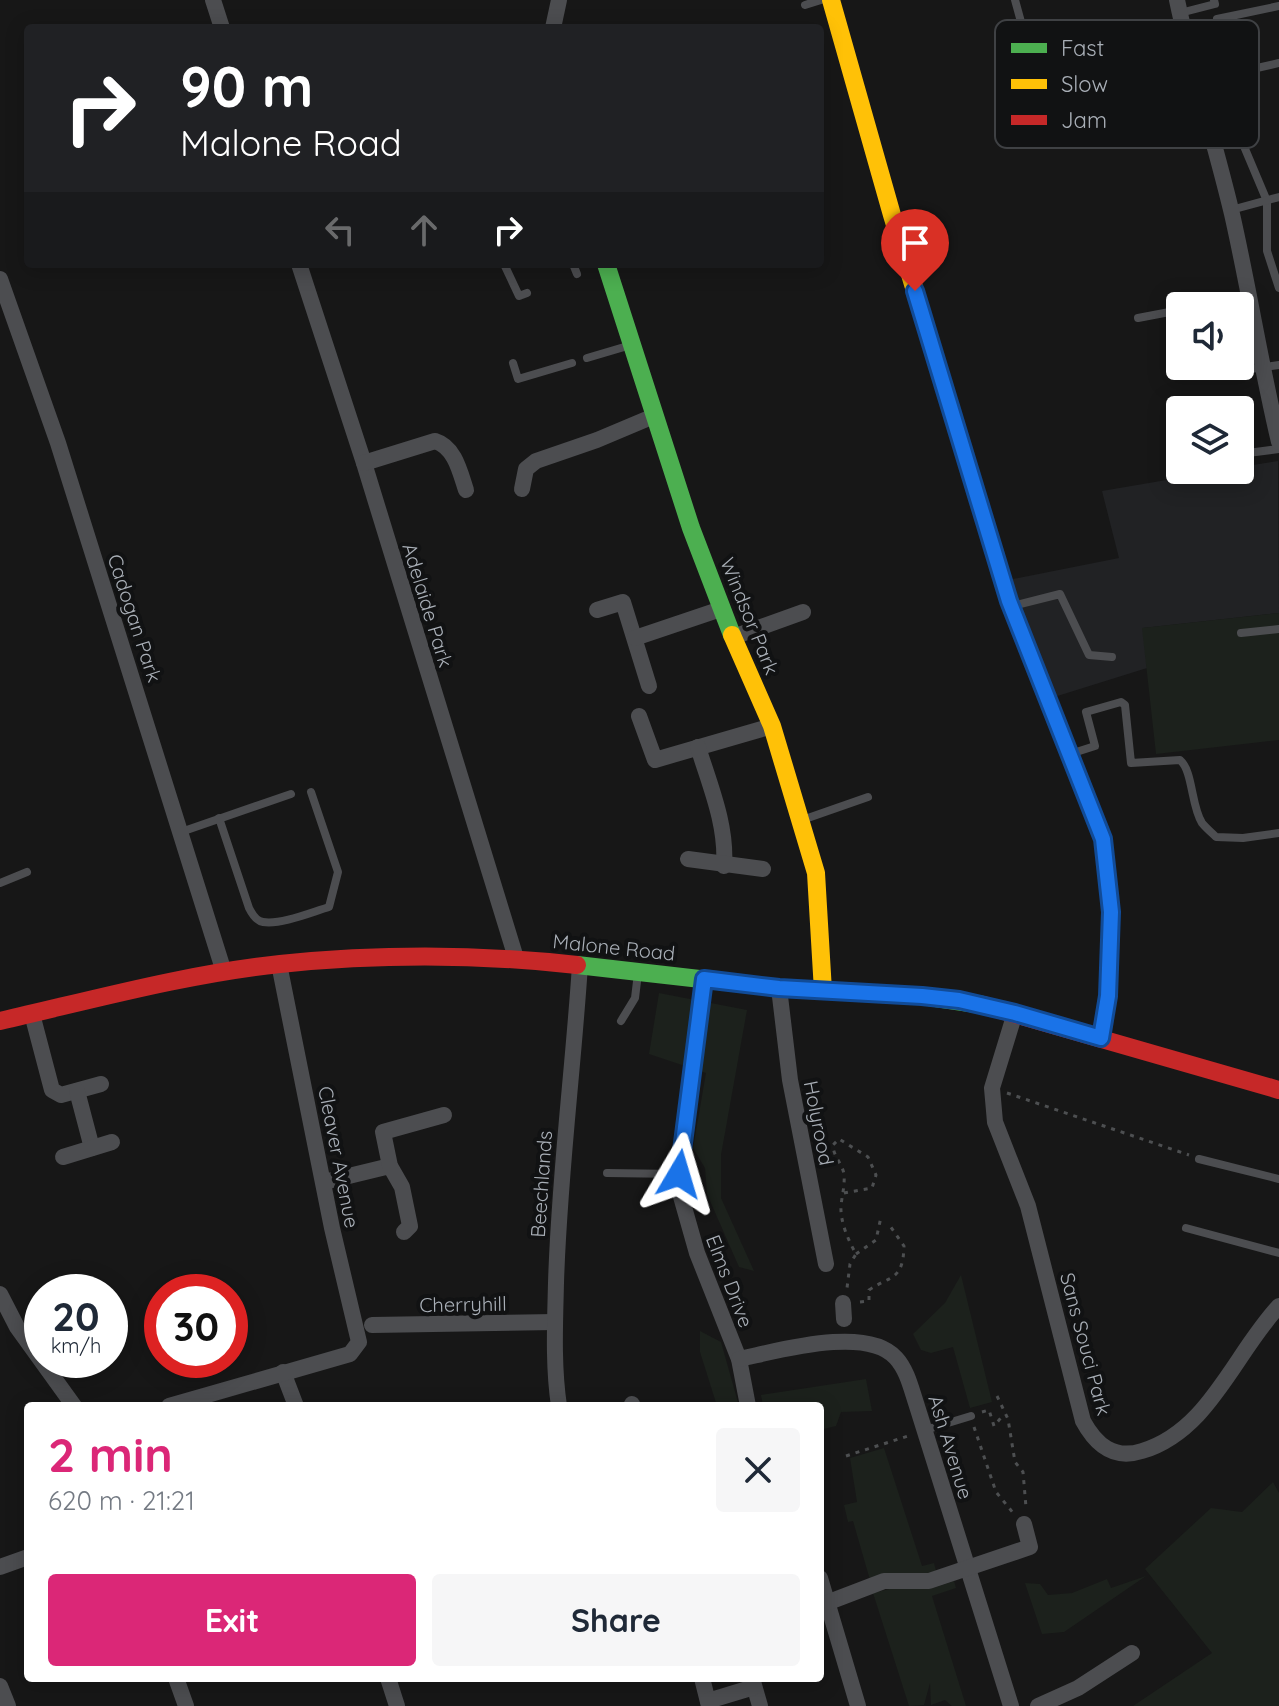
<!DOCTYPE html>
<meta charset="utf-8">
<style>
:root{--surface:#fff;--page:#f6f6f7;--text:#1f2937;--muted:#747a83;--accent:#db2777}
body{margin:0;font-family:Quicksand,sans-serif;background:var(--page);color:var(--text);height:100vh;display:flex;flex-direction:column;font-size:30px;white-space:nowrap}
*{box-sizing:border-box;margin:0}
p{font-size:26px;color:var(--muted)}
.icon{flex:none;width:44px;height:44px;fill:none;stroke:currentColor;stroke-width:2;stroke-linecap:round;stroke-linejoin:round}
.map{position:relative;flex:1;overflow:hidden}
.side{position:absolute;left:24px;top:1402px;width:800px;height:280px;display:flex;flex-direction:column;background:var(--surface);border-radius:8px;box-shadow:0 4px 20px #0003}
.side>*{flex:none}
.top-card{position:absolute;left:24px;top:24px;width:800px;height:244px;border-radius:8px;box-shadow:0 4px 20px #0003;background:#202124;color:#fff;overflow:hidden}
.buttons{position:absolute;left:1166px;top:292px;display:grid;gap:16px}
.buttons a{display:grid;place-items:center;width:88px;height:88px;border-radius:8px;background:var(--surface);box-shadow:0 4px 20px #0003;font-size:40px}
.speed{position:absolute;left:24px;top:1274px;display:flex;gap:16px;font-size:40px;font-weight:700;text-align:center}
.speed>*{display:grid;place-content:center;width:104px;height:104px;border-radius:50%;background:var(--surface);box-shadow:0 4px 20px #0003;line-height:1}
.speed small{font-size:20px;font-weight:400}
.speed .limit{border:12px solid #d22;background:#fff;color:#111}
.pin{position:absolute;display:grid;place-items:center;width:68px;height:68px;color:#fff;margin:-82px -34px;border-radius:50% 50% 50% 0;rotate:-45deg;box-shadow:0 0 8px #0007}
.pin .icon{rotate:45deg}
.me{position:absolute;width:88px;margin:-44px;rotate:7deg;stroke-linejoin:round;filter:drop-shadow(0 0 6px #0008)}
.turn{display:flex;align-items:center;gap:28px;height:168px;padding:0 24px;font-size:36px}
.turn .icon{width:104px;height:104px;stroke-width:2.5}
.turn b{display:block;font-size:56px;line-height:68px}
.lanes{display:flex;align-items:center;height:76px;padding:0 24px;background:#0003;justify-content:center;gap:40px;direction:ltr}
.lanes .off{opacity:.35}
.round{display:grid;place-items:center;flex:none;width:84px;height:84px;border-radius:8px;background:var(--page)}
.overview{display:flex;align-items:center;justify-content:space-between;height:136px;padding:0 24px}
h1{font-size:48px;font-weight:800;line-height:60px;color:var(--accent)}
.primary-button{display:flex;gap:16px;margin-top:auto;padding:16px 24px}
.primary-button a{flex:1;height:92px;border-radius:8px;background:var(--accent);color:#fff;font-size:32px;font-weight:800;line-height:92px;text-align:center}
.primary-button a+a{background:var(--page);color:var(--text)}
.map>svg:first-child{display:block}
.built{fill:#212224}
.green{fill:#1c211c}
.lines{fill:none;stroke-linecap:round;stroke-linejoin:round}
.path{stroke:#4d4f51;stroke-width:3;stroke-dasharray:4 6;stroke-linecap:butt}
.lane{stroke:#4c4d50;stroke-width:8}
.street{stroke:#4c4d50;stroke-width:16}
.fast{stroke:#4caf50;stroke-width:18}
.slow{stroke:#ffc107;stroke-width:18}
.jam{stroke:#c62828;stroke-width:18}
.route-casing{stroke:#114b97;stroke-width:20}
.route{stroke:#1a73e8;stroke-width:14}
.labels{text-anchor:middle;dominant-baseline:central;stroke-width:8;stroke-linejoin:round;paint-order:stroke}
.street-label{font-size:20px;fill:#a9afb7;stroke:#111213}
.key{fill:#111213;stroke:#3f4144;stroke-width:2}
.key-label{font-size:22px;fill:#a9afb7}
</style>
<div class="map">
<svg width="1279" height="1706" viewBox="0 0 1279 1706">
<rect width="100%" height="100%" fill="#171717"/>
<!-- built -->
<path class="built" d="M 1278,461 L 1279,613 L 1143,628 L 1147,668 L 1051,698 L 1003,581 L 1119,558 L 1102,491 L 1225,470 L 1240,470 L 1240,467 Z"/>
<!-- green -->
<g class="green">
<path d="M 1279,613 L 1279,740 L 1156,754 L 1142,628 Z"/>
<path d="M 659,993 L 747,1010 L 721,1155 L 721,1198 L 754,1271 L 739,1267 L 707,1194 L 705,1168 L 693,1148 L 706,1073 L 649,1054 Z"/>
<path d="M 961,1275 L 992,1402 L 970,1408 L 953,1347 L 931,1353 L 921,1350 L 913,1334 L 945,1303 Z"/>
<path d="M 700,1331 L 721,1342 L 739,1406 L 717,1406 L 700,1352 Z"/>
<path d="M 866,1379 L 872,1411 L 841,1412 L 836,1426 L 820,1430 L 820,1406 L 763,1406 L 761,1395 Z"/>
<path d="M 884,1448 L 922,1566 L 934,1563 L 936,1571 C 913,1578 896,1570 870,1580 L 853,1521 L 848,1522 L 844,1505 L 857,1502 L 850,1458 Z"/>
<path d="M 1273,1482 L 1279,1493 L 1279,1706 L 1133,1706 L 1212,1653 L 1145,1569 L 1211,1508 L 1242,1512 Z"/>
<path d="M 1146,1576 L 1064,1632 L 1042,1634 L 1025,1583 L 1040,1584 L 1048,1595 L 1072,1593 L 1107,1579 L 1111,1588 Z"/>
<path d="M 954,1581 L 956,1588 L 932,1596 L 966,1706 L 952,1706 L 945,1700 L 931,1705 L 930,1683 L 924,1705 L 909,1706 L 873,1593 L 897,1587 L 930,1589 Z"/>
</g>
<g class="lines">
<!-- path -->
<g class="path">
<path d="M 1007,1093 L 1189,1155"/>
<path d="M 844,1193 L 872,1188 L 876,1175 L 868,1157 L 839,1139 L 833,1145 C 833,1156 842,1163 844,1174 C 845,1186 842,1195 841,1206 C 840,1221 848,1240 856,1254 L 850,1264 L 847,1288"/>
<path d="M 856,1254 L 876,1240 L 881,1217"/>
<path d="M 860,1302 L 869,1301 L 869,1290 C 891,1275 903,1281 904,1246 L 888,1223"/>
<path d="M 997,1396 L 1008,1419 L 1015,1462 L 1023,1472 L 1026,1507 L 1024,1507"/>
<path d="M 982,1412 L 989,1410 L 994,1426 L 1004,1414"/>
<path d="M 974,1427 L 996,1492 L 1014,1514"/>
<path d="M 846,1456 L 911,1435"/>
</g>
<!-- lane -->
<g class="lane">
<path d="M 1015,0 L 1026,40"/>
<path d="M 805,5 L 821,0"/>
<path d="M 1180,13 L 1215,4 L 1214,0"/>
<path d="M 1229,73 L 1217,19 L 1279,6"/>
<path d="M 1195,82 L 1279,63"/>
<path d="M 1237,104 L 1243,144 L 1267,201 L 1267,251 L 1279,288"/>
<path d="M 1231,210 L 1279,197"/>
<path d="M 504,264 L 519,296 L 527,293"/>
<path d="M 573,264 L 577,274"/>
<path d="M 1203,306 L 1249,298"/>
<path d="M 1138,318 L 1180,310"/>
<path d="M 587,358 L 631,345"/>
<path d="M 513,363 L 518,379 L 572,363"/>
<path d="M 1215,374 L 1279,365"/>
<path d="M 1240,454 L 1279,449"/>
<path d="M 1016,605 L 1060,594 L 1089,655 L 1112,657"/>
<path d="M 1241,633 L 1279,629"/>
<path d="M 1070,754 L 1095,746 L 1086,712 L 1121,702 L 1125,705 L 1131,763 L 1180,760 C 1193,771 1191,806 1202,823 C 1206,828 1212,833 1216,837 L 1243,838 L 1279,833"/>
<path d="M 219,818 L 249,908 C 252,914 256,921 263,922 C 281,925 312,912 329,907 L 338,872 L 311,792"/>
<path d="M 805,819 L 868,797"/>
<path d="M 181,832 L 291,794"/>
<path d="M 0,883 L 27,872"/>
<path d="M 621,1021 L 635,998 L 638,973"/>
<path d="M 1199,1159 L 1279,1179"/>
<path d="M 607,1173 L 679,1174"/>
<path d="M 1186,1228 L 1279,1253"/>
<path d="M 925,1430 L 971,1416"/>
</g>
<!-- street -->
<g class="street">
<path d="M 213,0 L 222,28"/>
<path d="M 1177,0 C 1192,72 1215,142 1232,214 C 1249,289 1261,366 1279,442"/>
<path d="M 553,28 L 559,0"/>
<path d="M 299,264 L 364,463 L 516,958"/>
<path d="M 0,279 L 58,443 L 224,972"/>
<path d="M 364,463 L 435,441 C 455,447 460,472 466,490"/>
<path d="M 522,489 L 526,469 L 536,461 L 597,440 L 654,416"/>
<path d="M 597,610 L 623,602 L 649,686"/>
<path d="M 733,637 L 803,612"/>
<path d="M 635,638 L 721,609"/>
<path d="M 639,716 L 655,760 L 772,726"/>
<path d="M 698,747 C 710,786 727,825 724,866"/>
<path d="M 688,859 L 763,869"/>
<path d="M 704,979 L 681,1155 L 680,1193 L 697,1253 L 739,1359 L 748,1406"/>
<path d="M 779,988 L 790,1080 L 826,1264"/>
<path d="M 1015,1013 L 992,1088 L 995,1122 L 1028,1206 L 1083,1421 C 1096,1445 1114,1460 1142,1451 C 1209,1431 1234,1354 1279,1306"/>
<path d="M 32,1014 L 52,1090 L 61,1095 L 101,1084"/>
<path d="M 77,1091 L 92,1148"/>
<path d="M 63,1157 L 112,1142"/>
<path d="M 324,1182 L 390,1166"/>
<path d="M 404,1232 L 410,1226 L 402,1187 L 390,1166 L 383,1132 L 444,1115"/>
<path d="M 0,1294 L 17,1327 L 74,1406"/>
<path d="M 843,1303 L 844,1319"/>
<path d="M 372,1325 L 555,1322"/>
<path d="M 739,1359 C 778,1351 867,1325 896,1358 C 907,1370 911,1388 916,1403 L 1011,1706"/>
<path d="M 283,1372 L 296,1406"/>
<path d="M 632,1404 L 633,1406"/>
<path d="M 169,1406 L 350,1354 L 359,1342 L 332,1228 L 279,964"/>
<path d="M 559,1406 C 553,1366 555,1324 556,1283 C 559,1177 573,1072 580,965"/>
<path d="M 0,1567 L 28,1557"/>
<path d="M 820,1578 L 858,1706"/>
<path d="M 829,1602 L 884,1581 L 929,1581 L 1030,1547 L 1024,1524"/>
<path d="M 176,1678 L 186,1706"/>
<path d="M 388,1678 L 397,1706"/>
<path d="M 702,1678 L 709,1706"/>
<path d="M 752,1678 L 760,1706"/>
<path d="M 0,1686 L 8,1706"/>
<path d="M 708,1701 L 754,1687"/>
<path d="M 1038,1706 L 1078,1688 L 1132,1653"/>
</g>
<!-- fast -->
<g class="fast">
<path d="M 606,264 L 691,528 L 732,635"/>
<path d="M 972,479 L 1009,601 L 1103,839 L 1111,912 L 1108,996 L 1101,1038"/>
<path d="M 577,965 L 779,988 L 922,996 L 983,1005"/>
</g>
<!-- slow -->
<g class="slow">
<path d="M 831,0 L 892,215 L 972,479"/>
<path d="M 732,635 L 772,726 L 816,873 L 823,991"/>
</g>
<!-- jam -->
<g class="jam">
<path d="M 983,1005 L 1279,1090"/>
<path d="M 0,1021 C 92,1000 186,974 280,964 C 379,954 478,954 577,965"/>
</g>
</g>
<g class="lines">
<defs>
<path id="route" d="M 679,1174 L 704,979 L 779,988 L 922,996 L 959,1000 L 1015,1013 L 1101,1038 L 1108,996 L 1111,912 L 1103,839 L 1009,601 L 915,291"/>
</defs>
<!-- route casing -->
<use href="#route" class="route-casing"/>
<!-- route -->
<use href="#route" class="route"/>
</g>
<g class="labels">
<!-- street labels -->
<g class="street-label">
<text transform="translate(428 605) rotate(73)">Adelaide Park</text>
<text transform="translate(750 616) rotate(68)">Windsor Park</text>
<text transform="translate(135 618) rotate(72)">Cadogan Park</text>
<text transform="translate(614 947) rotate(6)">Malone Road</text>
<text transform="translate(819 1123) rotate(79)">Holyrood</text>
<text transform="translate(339 1157) rotate(79)">Cleaver Avenue</text>
<text transform="translate(541 1184) rotate(-86)">Beechlands</text>
<text transform="translate(730 1281) rotate(69)">Elms Drive</text>
<text transform="translate(463 1304) rotate(-1)">Cherryhill</text>
<text transform="translate(1086 1344) rotate(75)">Sans Souci Park</text>
<text transform="translate(951 1447) rotate(73)">Ash Avenue</text>
</g>
</g>
<!-- legend -->
<rect x="995" y="20" width="264" height="128" rx="12" class="key"/>
<rect x="1011" y="43" width="36" height="10" fill="#4caf50"/>
<rect x="1011" y="79" width="36" height="10" fill="#ffc107"/>
<rect x="1011" y="115" width="36" height="10" fill="#c62828"/>
<g class="key-label">
<text x="1061" y="56">Fast</text>
<text x="1061" y="92">Slow</text>
<text x="1061" y="128">Jam</text>
</g>
</svg>
<div class="buttons">
<a><svg class="icon" aria-label="sound" viewBox="0 0 24 24"><path d="M4 9h4l5-4v14l-5-4H4zM17 9q2 3 0 6"/></svg></a>
<a><svg class="icon" aria-label="layers" viewBox="0 0 24 24"><path d="M12 4l9 5-9 5-9-5zM3 14l9 5 9-5"/></svg></a>
</div>
<div class="speed"><div>20<small>km/h</small></div><div class="limit">30</div></div>
<div class="pin" style="left:915px;top:291px;background:#d93025"><svg class="icon" aria-label="arrive" viewBox="0 0 24 24"><path d="M6 21V4h12l-3 4 3 4H6"/></svg></div>
<svg class="me" style="left:679px;top:1174px" viewBox="-20 -20 40 40"><path d="M0-17L14 15 0 8-14 15z" fill="#1a73e8" stroke="#fff" stroke-width="4"/></svg>
<div class="top-card">
<div class="turn"><svg class="icon" aria-label="right" viewBox="0 0 24 24"><path d="M7 20v-9h11M14 6l5 5-5 5"/></svg><div><b>90 m</b>Malone Road</div></div>
<div class="lanes"><svg class="icon off" aria-label="left" viewBox="0 0 24 24"><path d="M17 20v-9H6M10 6l-5 5 5 5"/></svg><svg class="icon off" aria-label="ahead" viewBox="0 0 24 24"><path d="M12 20V5M6 11l6-6 6 6"/></svg><svg class="icon" aria-label="right" viewBox="0 0 24 24"><path d="M7 20v-9h11M14 6l5 5-5 5"/></svg></div>
</div>
<section class="side">
<div class="overview"><div><h1>2 min</h1><p>620 m · 21:21</p></div><a class="round"><svg class="icon" aria-label="close" viewBox="0 0 24 24"><path d="M6 6l12 12M18 6L6 18"/></svg></a></div>
<div class="primary-button"><a>Exit</a><a>Share</a></div>
</section>
</div>
